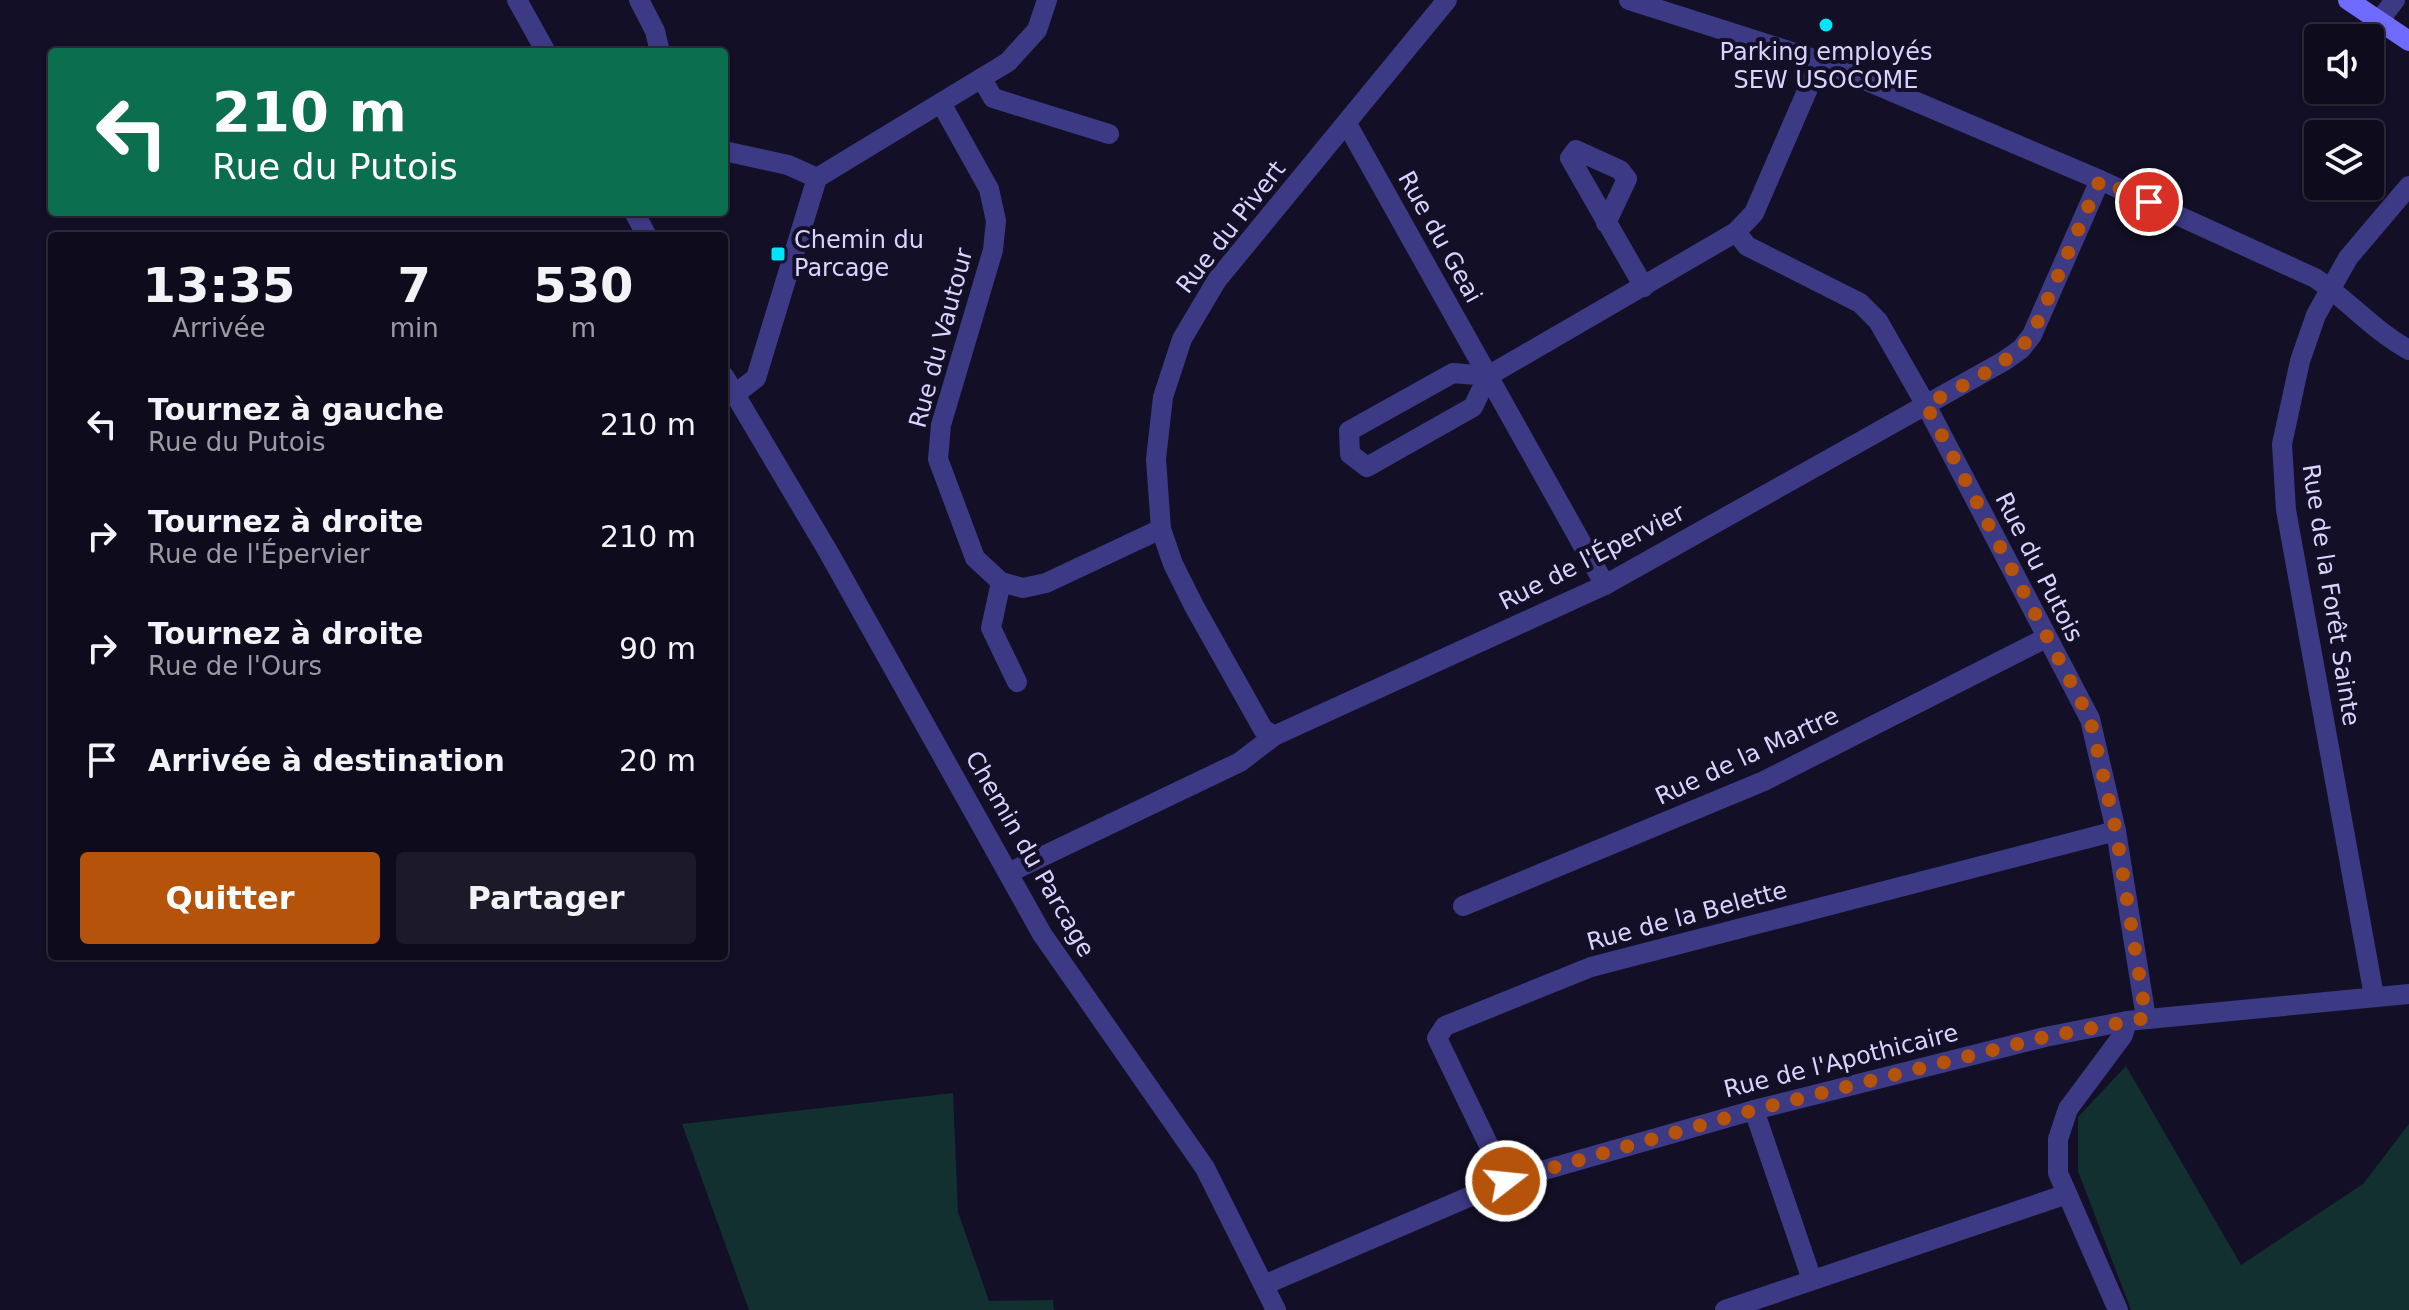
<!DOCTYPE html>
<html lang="fr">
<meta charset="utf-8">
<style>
:root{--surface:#0e0b1c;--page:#1c1929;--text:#f1f3f6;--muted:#9b9ba3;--line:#2e2b3b;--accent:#b45309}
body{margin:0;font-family:"DejaVu Sans",sans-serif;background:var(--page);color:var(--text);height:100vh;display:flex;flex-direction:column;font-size:30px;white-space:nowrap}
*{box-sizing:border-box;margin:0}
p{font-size:26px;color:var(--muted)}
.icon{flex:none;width:44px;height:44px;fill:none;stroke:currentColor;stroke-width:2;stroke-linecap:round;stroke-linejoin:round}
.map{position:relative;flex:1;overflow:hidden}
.sheet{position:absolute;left:48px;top:232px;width:680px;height:728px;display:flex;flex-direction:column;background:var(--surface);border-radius:8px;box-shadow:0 2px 6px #0004,0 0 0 2px var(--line)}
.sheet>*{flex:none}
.guide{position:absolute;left:48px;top:48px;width:680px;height:168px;border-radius:8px;box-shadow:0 2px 6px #0004,0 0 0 2px var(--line);background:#0b6e4f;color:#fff;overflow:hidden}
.controls{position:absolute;left:2304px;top:24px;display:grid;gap:16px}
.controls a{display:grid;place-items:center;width:80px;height:80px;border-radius:8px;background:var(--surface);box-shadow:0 2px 6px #0004,0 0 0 2px var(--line);font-size:40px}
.pin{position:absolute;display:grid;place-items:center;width:68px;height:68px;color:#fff;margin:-34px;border:4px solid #fff;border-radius:50%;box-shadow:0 2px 8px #0007}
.me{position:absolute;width:88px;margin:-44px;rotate:74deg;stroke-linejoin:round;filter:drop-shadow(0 0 6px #0008)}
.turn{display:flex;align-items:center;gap:28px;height:168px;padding:0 32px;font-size:36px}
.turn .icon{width:104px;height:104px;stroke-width:2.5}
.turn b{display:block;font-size:56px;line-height:68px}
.eta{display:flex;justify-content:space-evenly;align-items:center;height:136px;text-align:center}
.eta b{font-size:48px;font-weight:700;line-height:56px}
.cta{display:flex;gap:16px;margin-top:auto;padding:16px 32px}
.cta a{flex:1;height:92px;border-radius:8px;background:var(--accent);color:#fff;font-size:32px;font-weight:700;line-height:92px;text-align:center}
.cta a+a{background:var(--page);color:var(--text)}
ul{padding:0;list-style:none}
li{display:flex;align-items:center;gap:24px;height:112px;padding:0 32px}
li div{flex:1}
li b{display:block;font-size:30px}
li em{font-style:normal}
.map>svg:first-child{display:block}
.green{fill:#12302f}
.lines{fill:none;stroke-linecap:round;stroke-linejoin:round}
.minor{stroke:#3d3a85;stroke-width:20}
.secondary{stroke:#6f6bff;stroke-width:20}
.route{stroke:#b45309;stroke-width:14;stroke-dasharray:0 25.2}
.poi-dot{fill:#00e5ff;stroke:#130f26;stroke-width:3}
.labels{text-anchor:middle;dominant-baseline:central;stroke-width:8;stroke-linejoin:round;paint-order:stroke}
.poi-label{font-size:24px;fill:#d9d4ff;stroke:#130f26}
.street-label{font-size:24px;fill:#d9d4ff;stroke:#130f26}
</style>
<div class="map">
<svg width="2409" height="1310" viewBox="0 0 2409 1310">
<rect width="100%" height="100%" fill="#130f26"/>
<!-- green -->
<g class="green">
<path d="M 2126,1066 L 2241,1265 L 2363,1184 L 2409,1124 L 2409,1310 L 2131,1310 L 2078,1171 L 2078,1117 Z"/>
<path d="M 953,1093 L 958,1212 L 989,1301 L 1053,1300 L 1054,1310 L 749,1310 L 682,1124 Z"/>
</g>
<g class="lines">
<!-- minor -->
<g class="minor">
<path d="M 517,0 L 546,52"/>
<path d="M 639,0 L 655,31 L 660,52"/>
<path d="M 1629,0 L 1820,61 L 2100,180 L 2315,278 C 2348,300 2374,331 2409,350"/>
<path d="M 2379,21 L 2395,0"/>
<path d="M 982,79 L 993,98 L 1109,134"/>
<path d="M 941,103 L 989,189 L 996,221 L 993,250 L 941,425 L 938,459 L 975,558 L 1001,582 L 1023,588 L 1046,583 L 1161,529"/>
<path d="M 1347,124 L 1605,585"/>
<path d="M 724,151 L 788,165 L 817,178"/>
<path d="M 817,178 L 1008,62 L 1037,30 L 1047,0"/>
<path d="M 634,212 L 647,236"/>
<path d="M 1606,223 L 1627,179 L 1620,170 L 1576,150 L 1570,158 L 1644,287"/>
<path d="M 1736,232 L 1747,246 L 1860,303 L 1878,321 L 1926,405 L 2090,719 L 2116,831 L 2146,1018"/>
<path d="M 1453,373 L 1488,376 L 1473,407 L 1367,467 L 1350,454 L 1349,431 Z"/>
<path d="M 724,376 L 829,553 L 1042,934 L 1205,1168 L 1276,1310"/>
<path d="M 1488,376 L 1736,232 L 1754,213 L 1820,61"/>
<path d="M 734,395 L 756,378 L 817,178"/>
<path d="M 1001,582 L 991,628 L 1017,682"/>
<path d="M 1274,736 L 1263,729 L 1194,606 L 1173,564 L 1161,529 L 1156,459 L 1163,397 L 1182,339 L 1217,280 L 1447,0"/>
<path d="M 1008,873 L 1240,762 L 1274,736 L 1605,585 L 2004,361 L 2021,349 L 2032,335 L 2100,180"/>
<path d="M 1463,906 L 1764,781 L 2046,638"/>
<path d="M 2374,996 L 2286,510 L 2282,444 L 2300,361 L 2316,315 L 2348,258 L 2409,186"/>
<path d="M 1754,1110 L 1812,1280"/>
<path d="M 1506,1181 L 1437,1038 L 1445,1026 L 1591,967 L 2116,831"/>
<path d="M 1264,1285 L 1506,1181 L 1754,1110 L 2045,1037 L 2127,1021 L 2409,994"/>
<path d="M 1725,1310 L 2067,1194"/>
<path d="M 2118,1310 L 2058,1173 L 2058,1139 L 2068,1109 L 2123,1035 L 2127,1021"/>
</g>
<!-- secondary -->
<path class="secondary" d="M 2348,0 L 2409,41"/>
</g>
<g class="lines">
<!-- route -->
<path class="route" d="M 1506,1181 L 1754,1110 L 2045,1037 L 2146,1018 L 2116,831 L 2090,719 L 1926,405 C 1962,385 2006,367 2032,335 L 2100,180 L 2149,202"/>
</g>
<!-- markers -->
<g class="poi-dot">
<circle cx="1826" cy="25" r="8"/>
<rect x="770" y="246" width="16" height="16" rx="4"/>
</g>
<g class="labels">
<!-- poi labels -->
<g class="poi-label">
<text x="1826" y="52">Parking employés<tspan x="1826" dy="28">SEW USOCOME</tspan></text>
<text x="794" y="240" text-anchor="start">Chemin du<tspan x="794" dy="28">Parcage</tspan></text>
</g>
<!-- street labels -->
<g class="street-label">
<text transform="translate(1231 227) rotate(-52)">Rue du Pivert</text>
<text transform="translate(1440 237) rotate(61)">Rue du Geai</text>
<text transform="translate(941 338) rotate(-75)">Rue du Vautour</text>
<text transform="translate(1592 557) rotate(-27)">Rue de l'Épervier</text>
<text transform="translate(2039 567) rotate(63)">Rue du Putois</text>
<text transform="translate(2331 595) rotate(81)">Rue de la Forêt Sainte</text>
<text transform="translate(1747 756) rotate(-25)">Rue de la Martre</text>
<text transform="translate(1030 854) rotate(60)">Chemin du Parcage</text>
<text transform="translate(1687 916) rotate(-15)">Rue de la Belette</text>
<text transform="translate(1841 1061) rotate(-14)">Rue de l'Apothicaire</text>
</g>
</g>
</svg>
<div class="controls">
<a><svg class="icon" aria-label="sound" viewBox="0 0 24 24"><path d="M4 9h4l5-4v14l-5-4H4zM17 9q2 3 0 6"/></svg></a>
<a><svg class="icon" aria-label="layers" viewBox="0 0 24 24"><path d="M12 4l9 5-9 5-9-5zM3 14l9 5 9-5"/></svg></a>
</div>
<div class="pin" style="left:2149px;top:202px;background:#d93025"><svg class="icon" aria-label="arrive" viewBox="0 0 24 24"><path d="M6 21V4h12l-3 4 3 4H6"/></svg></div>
<svg class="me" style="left:1506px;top:1181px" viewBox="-20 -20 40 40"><circle r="17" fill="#b45309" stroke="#fff" stroke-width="3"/><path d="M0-11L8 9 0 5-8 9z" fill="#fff"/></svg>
<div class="guide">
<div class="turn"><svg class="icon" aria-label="left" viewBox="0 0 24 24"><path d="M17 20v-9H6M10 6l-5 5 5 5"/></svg><div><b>210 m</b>Rue du Putois</div></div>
</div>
<section class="sheet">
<div class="eta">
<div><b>13:35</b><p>Arrivée</p></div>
<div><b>7</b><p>min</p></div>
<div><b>530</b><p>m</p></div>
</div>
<ul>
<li><svg class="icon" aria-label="left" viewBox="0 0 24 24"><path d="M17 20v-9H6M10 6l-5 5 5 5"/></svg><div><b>Tournez à gauche</b><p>Rue du Putois</p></div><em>210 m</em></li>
<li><svg class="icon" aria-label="right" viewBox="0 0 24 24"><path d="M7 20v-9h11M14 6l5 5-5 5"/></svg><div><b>Tournez à droite</b><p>Rue de l'Épervier</p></div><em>210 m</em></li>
<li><svg class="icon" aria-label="right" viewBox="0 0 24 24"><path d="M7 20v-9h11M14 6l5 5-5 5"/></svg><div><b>Tournez à droite</b><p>Rue de l'Ours</p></div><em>90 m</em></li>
<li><svg class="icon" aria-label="arrive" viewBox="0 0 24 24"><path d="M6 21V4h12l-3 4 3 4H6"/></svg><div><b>Arrivée à destination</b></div><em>20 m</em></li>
</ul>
<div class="cta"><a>Quitter</a><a>Partager</a></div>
</section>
</div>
